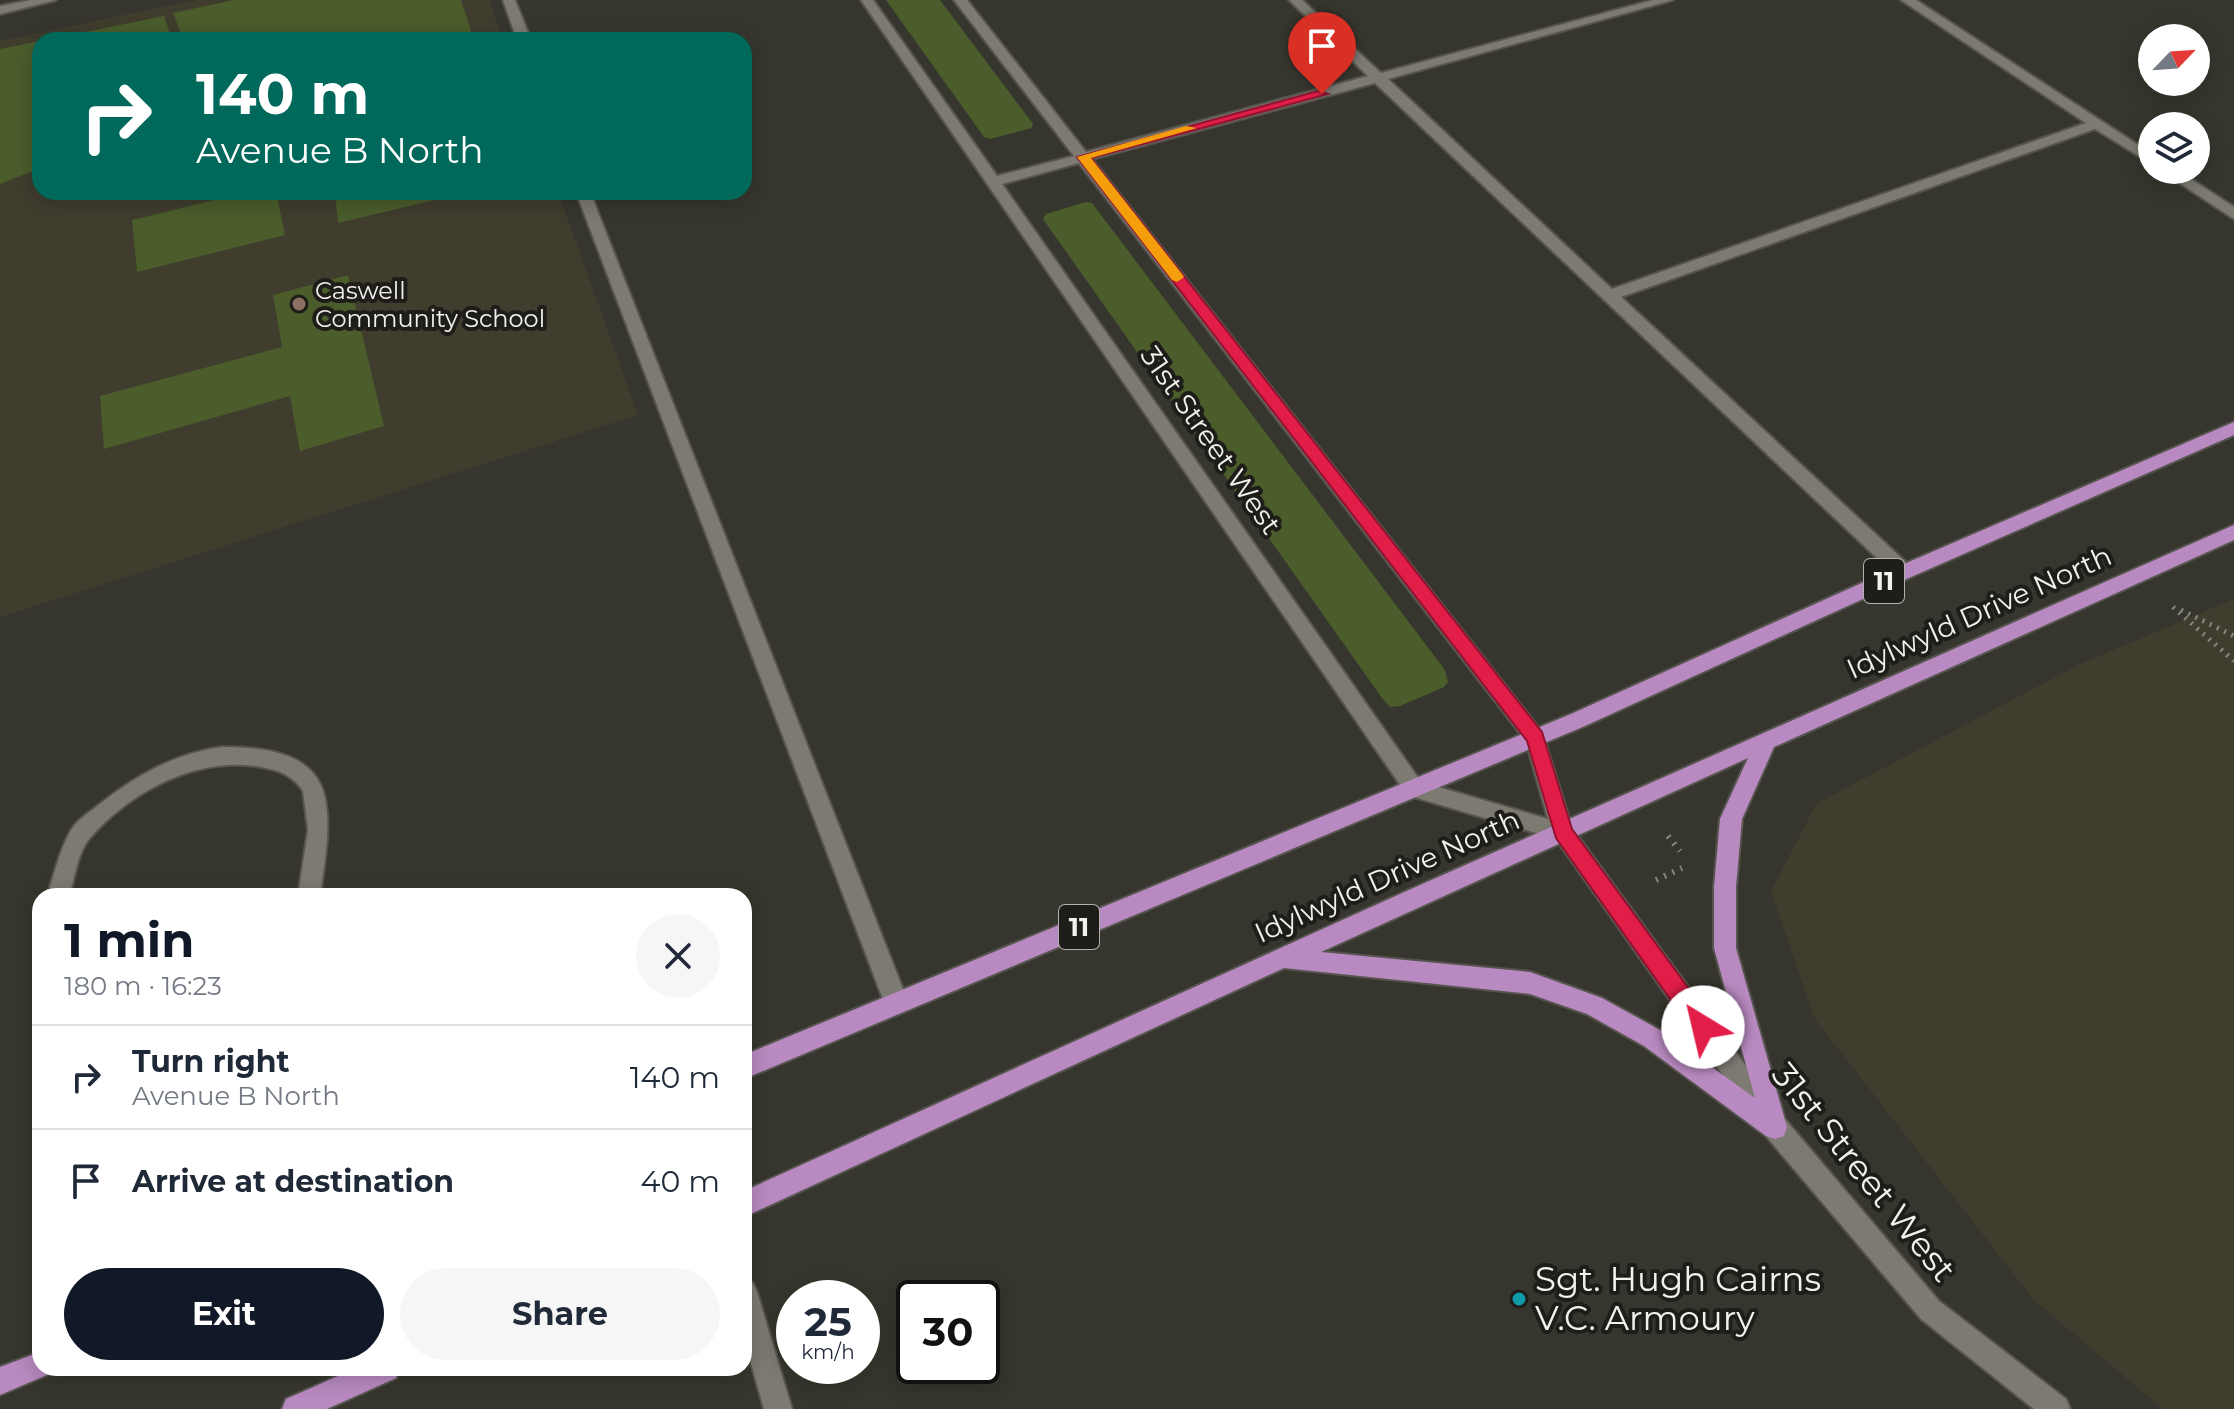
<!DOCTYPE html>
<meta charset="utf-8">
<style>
:root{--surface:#fff;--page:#f6f6f7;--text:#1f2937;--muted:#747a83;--line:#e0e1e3;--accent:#111827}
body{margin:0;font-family:Montserrat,sans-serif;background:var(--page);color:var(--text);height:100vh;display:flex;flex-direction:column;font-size:30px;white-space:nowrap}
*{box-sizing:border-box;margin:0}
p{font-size:26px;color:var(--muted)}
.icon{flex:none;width:44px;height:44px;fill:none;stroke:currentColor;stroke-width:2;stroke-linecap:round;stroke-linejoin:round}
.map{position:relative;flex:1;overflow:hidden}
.details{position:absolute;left:32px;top:888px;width:720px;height:488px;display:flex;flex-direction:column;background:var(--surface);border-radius:24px;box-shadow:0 4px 20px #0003}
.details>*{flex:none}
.banner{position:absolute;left:32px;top:32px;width:720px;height:168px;border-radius:24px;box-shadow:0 4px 20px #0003;background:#00695c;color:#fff;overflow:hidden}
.needle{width:52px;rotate:65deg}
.tools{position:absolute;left:2138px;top:24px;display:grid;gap:16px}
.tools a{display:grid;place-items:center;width:72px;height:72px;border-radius:50%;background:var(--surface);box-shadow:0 4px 20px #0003;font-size:40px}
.speed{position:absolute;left:776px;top:1280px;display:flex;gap:16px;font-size:40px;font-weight:700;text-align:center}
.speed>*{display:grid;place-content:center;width:104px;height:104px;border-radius:50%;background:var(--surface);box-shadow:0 4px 20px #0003;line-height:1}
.speed small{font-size:20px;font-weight:400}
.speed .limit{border:4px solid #111;border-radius:12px;background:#fff;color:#111}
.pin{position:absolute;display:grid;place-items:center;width:68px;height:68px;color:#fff;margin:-82px -34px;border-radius:50% 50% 50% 0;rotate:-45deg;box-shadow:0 0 8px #0007}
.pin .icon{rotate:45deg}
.me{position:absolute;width:88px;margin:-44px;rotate:324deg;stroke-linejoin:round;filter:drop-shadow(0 0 6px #0008)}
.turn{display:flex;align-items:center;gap:28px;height:168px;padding:0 32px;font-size:36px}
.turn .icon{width:104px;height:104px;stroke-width:2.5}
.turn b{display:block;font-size:56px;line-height:68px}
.round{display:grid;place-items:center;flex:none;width:84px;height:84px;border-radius:42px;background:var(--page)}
.overview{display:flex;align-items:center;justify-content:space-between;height:136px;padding:0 32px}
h1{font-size:48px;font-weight:700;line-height:60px;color:var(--accent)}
.button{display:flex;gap:16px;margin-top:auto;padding:16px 32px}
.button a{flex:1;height:92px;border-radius:48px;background:var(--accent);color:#fff;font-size:32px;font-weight:700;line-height:92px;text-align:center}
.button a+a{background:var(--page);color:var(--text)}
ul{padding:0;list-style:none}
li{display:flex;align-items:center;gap:24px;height:104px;padding:0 32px;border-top:2px solid var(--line)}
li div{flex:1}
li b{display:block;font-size:30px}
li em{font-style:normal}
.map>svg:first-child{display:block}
.built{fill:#403d2f}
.green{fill:#4a5d2b}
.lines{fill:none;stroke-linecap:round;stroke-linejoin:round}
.minor-casing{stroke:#56544e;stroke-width:4}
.major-casing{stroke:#56544e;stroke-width:4}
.path-far1{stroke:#87867f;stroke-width:5;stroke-dasharray:2 6;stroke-linecap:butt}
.path{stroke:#87867f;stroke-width:6;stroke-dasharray:2 7;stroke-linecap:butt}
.minor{fill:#7c7a71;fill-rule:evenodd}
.major{fill:#b98ac1;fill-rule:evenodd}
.route{fill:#e11d48;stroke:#92132f;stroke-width:2}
.slow{fill:#f59e0b}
.education-dot{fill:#8d6e63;stroke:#1e1d19;stroke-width:3}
.culture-dot{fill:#0f9aa8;stroke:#1e1d19;stroke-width:3}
.labels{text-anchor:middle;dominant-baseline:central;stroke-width:8;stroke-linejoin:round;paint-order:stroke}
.far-poi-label{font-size:24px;fill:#f2f1ec;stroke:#1e1d19;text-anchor:start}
.shield{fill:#1e1d19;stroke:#b2b1ad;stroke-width:2}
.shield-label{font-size:26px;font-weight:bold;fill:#f2f1ec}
.street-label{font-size:28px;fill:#f2f1ec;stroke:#1e1d19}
.near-street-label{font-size:34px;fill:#f2f1ec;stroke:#1e1d19}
.near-poi-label{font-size:34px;fill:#f2f1ec;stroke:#1e1d19;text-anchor:start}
</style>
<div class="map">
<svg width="2234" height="1409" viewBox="0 0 2234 1409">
<rect width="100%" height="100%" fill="#37362e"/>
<!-- built -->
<g class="built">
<path d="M 196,0 L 489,0 L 503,40 L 40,40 L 40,192 L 558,192 L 638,415 L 0,617 L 0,41 Z"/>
<path d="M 2234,599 L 2234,1409 L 2163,1409 L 2034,1300 L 1815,1019 L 1771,892 L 1816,804 L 2078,665 Z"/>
</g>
<!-- green -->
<g class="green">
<path d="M 234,0 L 461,0 L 474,40 L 184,40 L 173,13 Z"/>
<path d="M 886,0 L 940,0 L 1033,124 L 1032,128 L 990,139 L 984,137 Z"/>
<path d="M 164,16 L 172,40 L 46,40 Z"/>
<path d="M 40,41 L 40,168 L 0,184 L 0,49 Z"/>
<path d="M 248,192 L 276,192 L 285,235 L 137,272 L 132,220 Z"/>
<path d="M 335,192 L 468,192 L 338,223 Z"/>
<path d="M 1086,202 L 1092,203 L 1445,670 L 1448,682 L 1444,687 L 1400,706 L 1390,707 L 1382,698 L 1043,219 L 1046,214 Z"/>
<path d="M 348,275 L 384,426 L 300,451 L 290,396 L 104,449 L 100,396 L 282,347 L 273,295 Z"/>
</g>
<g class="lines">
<defs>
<g id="minor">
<path d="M 31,0 L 56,0 L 0,14 L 0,6 Z"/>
<path d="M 503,0 L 515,0 L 531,40 L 517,40 Z"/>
<path d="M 861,0 L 873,0 L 997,176 L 1074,156 L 954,0 L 967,0 L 1086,152 L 1368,76 L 1289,0 L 1302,0 L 1381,73 L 1653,0 L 1673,0 L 1388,79 L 1612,289 L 2086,123 L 1901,0 L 1916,0 L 2152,154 L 2152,164 L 2095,129 L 1621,297 L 1911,567 L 1913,572 L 1904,579 L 1897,577 L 1375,83 L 1092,159 L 1542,732 L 1572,828 L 1784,1118 L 1939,1301 L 2066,1399 L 2070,1409 L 2034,1409 L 1921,1319 L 1766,1136 L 1556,839 L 1407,795 ZM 1079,163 L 1526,741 L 1548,819 L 1421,782 L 1002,184 Z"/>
<path d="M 2160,170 L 2177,170 L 2234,207 L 2234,219 Z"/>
<path d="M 576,192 L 590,192 L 908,1002 L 904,1010 L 896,1013 L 888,1010 L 884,1002 Z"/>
<path d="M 222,747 C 341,747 334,800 320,896 L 298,896 L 308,830 L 303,791 C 291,773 275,769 255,766 C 194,758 130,792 90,838 C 77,853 75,878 69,896 L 47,896 C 54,875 59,852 70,832 C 76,821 87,814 96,807 C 135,776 173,754 222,747 Z"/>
<path d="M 744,1279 L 753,1283 L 757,1292 L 792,1409 L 764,1409 L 744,1338 Z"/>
</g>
<g id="major">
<path d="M 2234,422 L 2234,435 L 1911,577 L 1585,726 L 744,1079 L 744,1055 L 1571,714 L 1897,567 Z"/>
<path d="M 2234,525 L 2234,540 L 1774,747 L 1742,819 L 1736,887 L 1736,948 L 1787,1127 L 1784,1136 L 1775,1139 L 1766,1136 L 1644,1046 L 1587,1014 L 1530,994 L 1284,968 L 744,1217 L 744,1191 L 1411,889 ZM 1748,758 L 1720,819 L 1714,887 L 1714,948 L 1755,1098 L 1660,1030 L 1602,998 L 1530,972 L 1321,952 Z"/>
<path d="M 40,1352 L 40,1368 L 52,1368 L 49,1374 L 0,1395 L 0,1367 Z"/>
<path d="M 356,1368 L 399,1368 L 396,1378 L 327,1409 L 282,1409 L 286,1399 Z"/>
</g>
</defs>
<!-- minor casing -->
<use href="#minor" class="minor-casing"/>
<!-- major casing -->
<use href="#major" class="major-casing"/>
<!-- path-far1 -->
<g class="path-far1">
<path d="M 2173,607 L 2234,661"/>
<path d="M 2181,610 L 2234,636"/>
</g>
<!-- path -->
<g class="path">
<path d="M 1668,836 L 1680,851"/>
<path d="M 1656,880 L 1682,868"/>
</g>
<!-- minor -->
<use href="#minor" class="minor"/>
<!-- major -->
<use href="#major" class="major"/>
</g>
<!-- route -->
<path class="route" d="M 1318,91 L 1328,94 L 1091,158 L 1542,732 L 1572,829 L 1711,1019 L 1714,1027 L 1711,1034 L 1703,1037 L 1695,1034 L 1556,838 L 1527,741 L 1077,157 Z"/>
<!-- slow -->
<path class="slow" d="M 1186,126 L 1197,128 L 1091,158 L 1182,274 L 1184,277 L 1177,282 L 1172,280 L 1077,157 Z"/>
<!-- markers -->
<circle class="education-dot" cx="299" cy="304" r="8"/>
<circle class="culture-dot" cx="1519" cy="1299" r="8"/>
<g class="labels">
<!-- far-poi labels -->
<g class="far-poi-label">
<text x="315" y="290">Caswell<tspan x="315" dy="28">Community School</tspan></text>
</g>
<!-- shield labels -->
<g class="shield">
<rect x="1864" y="559" width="40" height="44" rx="6"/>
<rect x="1059" y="905" width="40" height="44" rx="6"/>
</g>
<g class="shield-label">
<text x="1884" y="581">11</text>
<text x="1079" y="927">11</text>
</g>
<!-- street labels -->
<g class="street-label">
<text transform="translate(1211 440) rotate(55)">31st Street West</text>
<text transform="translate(1979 612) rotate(-24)">Idylwyld Drive North</text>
<text transform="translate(1387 876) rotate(-24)">Idylwyld Drive North</text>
</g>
<!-- near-street labels -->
<g class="near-street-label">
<text transform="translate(1864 1172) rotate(51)">31st Street West</text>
</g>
<!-- near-poi labels -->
<g class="near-poi-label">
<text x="1535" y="1279">Sgt. Hugh Cairns<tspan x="1535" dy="39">V.C. Armoury</tspan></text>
</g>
</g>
</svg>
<div class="tools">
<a><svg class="needle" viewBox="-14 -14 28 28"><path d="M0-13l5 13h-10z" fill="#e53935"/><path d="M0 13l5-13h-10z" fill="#747a83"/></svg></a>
<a><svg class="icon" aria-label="layers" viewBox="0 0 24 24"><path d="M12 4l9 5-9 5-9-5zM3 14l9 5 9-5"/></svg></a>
</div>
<div class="speed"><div>25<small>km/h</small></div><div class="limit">30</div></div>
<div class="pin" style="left:1322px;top:94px;background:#d93025"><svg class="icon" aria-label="arrive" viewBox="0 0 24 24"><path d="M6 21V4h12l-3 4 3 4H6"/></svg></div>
<svg class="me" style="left:1703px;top:1027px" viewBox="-20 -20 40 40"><circle r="19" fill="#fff"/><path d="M0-13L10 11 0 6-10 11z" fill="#e11d48"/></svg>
<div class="banner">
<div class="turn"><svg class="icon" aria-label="right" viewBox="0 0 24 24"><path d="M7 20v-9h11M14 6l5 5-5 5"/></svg><div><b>140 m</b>Avenue B North</div></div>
</div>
<section class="details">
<div class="overview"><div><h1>1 min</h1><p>180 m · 16:23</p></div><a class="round"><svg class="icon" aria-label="close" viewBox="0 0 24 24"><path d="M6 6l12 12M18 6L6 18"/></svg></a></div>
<ul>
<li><svg class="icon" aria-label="right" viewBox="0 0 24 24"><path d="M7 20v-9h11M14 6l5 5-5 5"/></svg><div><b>Turn right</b><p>Avenue B North</p></div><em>140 m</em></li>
<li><svg class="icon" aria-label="arrive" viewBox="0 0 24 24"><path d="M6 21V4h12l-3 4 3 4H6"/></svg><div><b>Arrive at destination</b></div><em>40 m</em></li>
</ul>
<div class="button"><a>Exit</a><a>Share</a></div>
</section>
</div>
